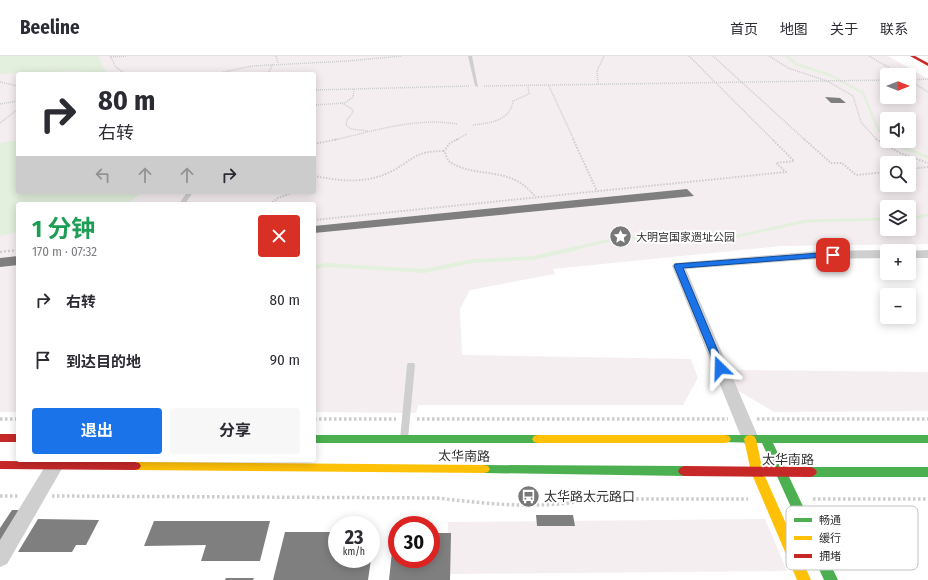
<!DOCTYPE html>
<html lang="zh">
<meta charset="utf-8">
<style>
:root{--surface:#fff;--page:#f7f7f7;--text:#2b2b33;--muted:#7c7c81;--line:#e1e1e2;--accent:#1a73e8}
body{margin:0;font-family:"Fira Sans Condensed","Noto Sans SC",sans-serif;background:var(--page);color:var(--text);height:100vh;display:flex;flex-direction:column;font-size:15px;white-space:nowrap}
*{box-sizing:border-box;margin:0}
p{font-size:13px;color:var(--muted)}
.icon{flex:none;width:22px;height:22px;fill:none;stroke:currentColor;stroke-width:2;stroke-linecap:round;stroke-linejoin:round}
.map{position:relative;flex:1;overflow:hidden}
.panel{position:absolute;left:16px;top:146px;width:300px;height:260px;display:flex;flex-direction:column;background:var(--surface);border-radius:4px;box-shadow:0 2px 10px #0003}
.panel>*{flex:none}
.top-card{position:absolute;left:16px;top:16px;width:300px;height:122px;border-radius:4px;box-shadow:0 2px 10px #0003;background:#fff;color:var(--text);overflow:hidden}
.needle{width:26px;rotate:90deg}
.fabs{position:absolute;left:880px;top:12px;display:grid;gap:8px}
.fabs a{display:grid;place-items:center;width:36px;height:36px;border-radius:4px;background:var(--surface);box-shadow:0 2px 10px #0003;font-size:20px}
.speed{position:absolute;left:328px;top:460px;display:flex;gap:8px;font-size:20px;font-weight:700;text-align:center}
.speed>*{display:grid;place-content:center;width:52px;height:52px;border-radius:50%;background:var(--surface);box-shadow:0 2px 10px #0003;line-height:1}
.speed small{font-size:10px;font-weight:400}
.speed .limit{border:6px solid #d22;background:#fff;color:#111}
.pin{position:absolute;display:grid;place-items:center;width:34px;height:34px;color:#fff;margin:-17px;border-radius:8px;box-shadow:0 2px 6px #0006}
.me{position:absolute;width:44px;margin:-22px;rotate:338deg;stroke-linejoin:round;filter:drop-shadow(0 0 3px #0008)}
.turn{display:flex;align-items:center;gap:14px;height:84px;padding:0 16px;font-size:18px}
.turn .icon{width:52px;height:52px;stroke-width:2.5}
.turn b{display:block;font-size:28px;line-height:34px}
.lanes{display:flex;align-items:center;height:38px;padding:0 16px;background:#0003;justify-content:center;gap:20px;direction:ltr}
.lanes .off{opacity:.35}
.round{display:grid;place-items:center;flex:none;width:42px;height:42px;border-radius:4px;background:var(--page)}
.summary{display:flex;align-items:center;justify-content:space-between;height:68px;padding:0 16px}
h1{font-size:24px;font-weight:700;line-height:30px;color:#1e9e55}
.primary-button{display:flex;gap:8px;margin-top:auto;padding:8px 16px}
.primary-button a{flex:1;height:46px;border-radius:4px;background:var(--accent);color:#fff;font-size:16px;font-weight:700;line-height:46px;text-align:center}
.primary-button a+a{background:var(--page);color:var(--text)}
ul{padding:0;list-style:none}
li{display:flex;align-items:center;gap:12px;height:60px;padding:0 16px}
li div{flex:1}
li b{display:block;font-size:15px}
li em{font-style:normal}
header{display:flex;align-items:center;gap:24px;box-sizing:border-box;height:56px;padding:0 20px;background:var(--surface);border-bottom:1px solid var(--line)}
header strong{font-size:19px}
nav{display:flex;gap:22px;margin-inline-start:auto;font-size:14px}
.map>svg:first-child{display:block}
.green{fill:#f5eef0;fill-rule:evenodd}
.water{fill:#e3f0dd}
.lines{fill:none;stroke-linecap:round;stroke-linejoin:round}
.stream-far2{stroke:#e3f0dd;stroke-width:2.5}
.stream-far1{stroke:#e3f0dd;stroke-width:3}
.stream{stroke:#e3f0dd;stroke-width:4}
.building{fill:#7f7f7f}
.path-far3{stroke:#cdcdcd;stroke-width:1.5;stroke-dasharray:1 1;stroke-linecap:butt}
.path-far2{stroke:#cdcdcd;stroke-width:2;stroke-dasharray:1.5 1.5;stroke-linecap:butt}
.path-far1{stroke:#cdcdcd;stroke-width:2.5;stroke-dasharray:2 2;stroke-linecap:butt}
.path{stroke:#cdcdcd;stroke-width:3.5;stroke-dasharray:2.5 2.5;stroke-linecap:butt}
.lane{fill:#cfcfcf;fill-rule:evenodd}
.street{fill:#cfcfcf;fill-rule:evenodd}
.fast{fill:#4caf50;fill-rule:evenodd}
.slow{fill:#ffc107;fill-rule:evenodd}
.jam{fill:#c62828;fill-rule:evenodd}
.route{fill:#1a73e8;stroke:#114b97}
.labels{text-anchor:middle;dominant-baseline:central;stroke-width:4;stroke-linejoin:round;paint-order:stroke}
.poi-label{font-size:11px;fill:#303030;stroke:#fff;text-anchor:start}
.near-street-label{font-size:13px;fill:#303030;stroke:#fff}
.near-poi-label{font-size:13px;fill:#303030;stroke:#fff;text-anchor:start}
.key{fill:#fff;stroke:#c1c1c1;stroke-width:1}
.key-label{font-size:11px;fill:#303030}
</style>
<header>
<strong>Beeline</strong>
<nav><a>首页</a><a>地图</a><a>关于</a><a>联系</a></nav>
</header>
<div class="map">
<svg width="928" height="524" viewBox="0 0 928 524">
<rect width="100%" height="100%" fill="#fff"/>
<!-- green -->
<g class="green">
<path d="M 0,0 L 888,0 L 928,23 L 928,188 L 781,190 L 553,213 L 555,218 L 470,234 L 460,253 L 462,299 L 691,303 L 698,322 L 683,349 L 418,349 L 416,357 L 314,356 L 314,148 L 18,148 L 18,356 L 0,356 ZM 18,18 L 314,18 L 314,136 L 18,136 ZM 887,19 L 909,19 L 909,41 L 887,41 ZM 887,63 L 909,63 L 909,85 L 887,85 ZM 887,107 L 909,107 L 909,129 L 887,129 ZM 887,151 L 909,151 L 909,173 L 887,173 Z"/>
<path d="M 734,314 L 928,316 L 928,355 L 774,356 L 732,331 L 726,318 L 736,318 Z"/>
<path d="M 765,463 L 787,515 L 446,518 L 448,466 Z"/>
</g>
<!-- water -->
<g class="water">
<path d="M 0,0 L 98,0 L 107,18 L 94,18 L 76,15 L 0,18 Z"/>
<path d="M 18,84 L 18,136 L 142,136 L 127,148 L 18,148 L 18,176 L 0,180 L 0,87 Z"/>
</g>
<g class="lines">
<!-- stream-far2 -->
<path class="stream-far2" d="M 787,0 L 796,8 L 830,19 L 863,37 L 878,73 L 887,82"/>
<!-- stream-far1 -->
<g class="stream-far1">
<path d="M 892,85 L 904,92 L 928,101"/>
<path d="M 909,163 L 928,159"/>
<path d="M 572,193 L 619,182 L 729,182 L 806,165 L 887,163"/>
</g>
<!-- stream -->
<path class="stream" d="M 314,211 L 328,209 L 424,215 L 473,205 L 533,202 L 577,192"/>
</g>
<!-- building -->
<g class="building">
<path d="M 825,41 L 840,42 L 846,47 L 831,47 Z"/>
<path d="M 687,133 L 694,140 L 314,177 L 314,170 Z"/>
<path d="M 18,200 L 18,209 L 0,211 L 0,202 Z"/>
<path d="M 12,454 L 26,454 L 0,497 L 0,472 Z"/>
<path d="M 536,459 L 573,459 L 575,470 L 537,470 Z"/>
<path d="M 38,463 L 99,464 L 86,489 L 76,489 L 72,496 L 18,496 Z"/>
<path d="M 154,465 L 270,465 L 260,505 L 201,505 L 206,489 L 144,490 Z"/>
<path d="M 285,476 L 337,476 L 337,503 L 371,503 L 368,524 L 273,524 Z"/>
<path d="M 394,477 L 397,477 L 397,503 L 431,503 L 431,477 L 451,477 L 450,524 L 389,524 Z"/>
<path d="M 226,522 L 254,522 L 253,524 L 225,524 Z"/>
</g>
<g class="lines">
<!-- path-far3 -->
<g class="path-far3">
<path d="M 110,0 L 116,11 L 125,18"/>
<path d="M 276,0 L 278,7"/>
<path d="M 689,0 L 773,84"/>
<path d="M 713,0 L 805,84"/>
<path d="M 769,0 L 788,12 L 827,25 L 853,40 L 861,66 L 877,84"/>
<path d="M 869,0 L 901,19"/>
<path d="M 111,1 L 127,0"/>
<path d="M 215,18 L 252,10 L 348,5 L 402,0"/>
<path d="M 268,18 L 273,7"/>
<path d="M 909,24 L 928,36"/>
<path d="M 909,24 L 928,23"/>
<path d="M 0,26 L 18,30"/>
<path d="M 598,28 L 597,15 L 604,0"/>
<path d="M 484,30 L 887,24"/>
<path d="M 549,30 L 574,84"/>
<path d="M 314,34 L 469,30"/>
<path d="M 342,47 L 352,53 L 353,56 L 347,64 L 346,69 L 351,73 L 368,75"/>
<path d="M 0,48 L 18,45"/>
<path d="M 314,49 L 345,47 L 353,41 L 354,33"/>
<path d="M 0,67 L 18,53"/>
<path d="M 473,69 C 490,67 510,65 513,45 L 529,38 L 528,30"/>
<path d="M 334,84 C 374,75 416,61 457,68"/>
<path d="M 456,84 L 467,78"/>
</g>
<!-- path-far2 -->
<g class="path-far2">
<path d="M 458,83 L 450,87 L 444,95 C 446,98 447,104 450,106 C 469,119 497,114 517,125 C 525,129 530,135 536,141"/>
<path d="M 573,83 L 597,135"/>
<path d="M 804,83 L 831,107 L 842,107 L 856,119 L 887,116"/>
<path d="M 876,83 L 900,97 L 928,107"/>
<path d="M 314,88 L 338,83"/>
<path d="M 885,88 L 904,86"/>
<path d="M 909,113 L 928,111"/>
<path d="M 314,120 C 340,125 366,128 390,116 C 414,104 413,95 444,95"/>
<path d="M 270,148 L 278,142 L 294,136"/>
<path d="M 314,164 L 786,116 L 776,107 L 794,105 L 772,83"/>
</g>
<!-- path-far1 -->
<path class="path-far1" d="M 0,196 L 18,194"/>
<!-- path -->
<g class="path">
<path d="M 0,363 L 18,363"/>
<path d="M 314,363 L 396,363"/>
<path d="M 417,363 L 728,363"/>
<path d="M 757,363 L 928,363"/>
<path d="M 0,440 L 19,440"/>
<path d="M 52,440 L 437,442 C 490,448 541,454 593,443 L 748,443"/>
<path d="M 813,443 L 928,443"/>
</g>
<!-- lane -->
<g class="lane">
<path d="M 468,0 L 472,0 L 478,31 L 475,30 Z"/>
<path d="M 187,136 L 193,136 L 185,148 L 179,148 Z"/>
<path d="M 408,307 L 414,307 L 415,309 L 408,383 L 407,385 L 404,386 L 401,385 L 400,383 L 407,309 Z"/>
</g>
<!-- street -->
<g class="street">
<path d="M 887,194 L 890,195 L 887,195 L 887,202 L 819,203 L 686,213 L 759,383 L 756,388 L 750,389 L 744,388 L 672,210 L 674,207 L 819,195 Z"/>
<path d="M 928,194 L 928,202 L 909,202 L 909,195 L 906,195 Z"/>
<path d="M 49,404 L 61,404 L 64,409 L 7,508 L 0,511 L 0,484 Z"/>
</g>
<!-- fast -->
<g class="fast">
<path d="M 314,379 L 538,379 L 542,380 L 544,383 L 542,386 L 538,387 L 314,387 Z"/>
<path d="M 725,379 L 928,379 L 928,387 L 773,387 L 838,524 L 824,524 L 762,387 L 721,386 L 719,383 L 721,380 Z"/>
<path d="M 484,409 L 684,410 L 688,412 L 690,415 L 688,418 L 684,420 L 484,417 L 480,416 L 478,413 L 480,410 Z"/>
<path d="M 811,411 L 928,411 L 928,421 L 811,421 L 807,419 L 805,416 L 807,413 Z"/>
</g>
<!-- slow -->
<g class="slow">
<path d="M 538,379 L 725,379 L 729,380 L 731,383 L 729,386 L 725,387 L 538,387 L 534,386 L 532,383 L 534,380 Z"/>
<path d="M 750,379 L 754,380 L 756,383 L 763,416 L 811,524 L 797,524 L 751,416 L 744,383 L 746,380 Z"/>
<path d="M 135,406 L 484,409 L 488,410 L 490,413 L 488,416 L 484,417 L 135,414 L 131,413 L 129,410 L 131,407 Z"/>
</g>
<!-- jam -->
<g class="jam">
<path d="M 910,0 L 915,0 L 928,7 L 928,10 Z"/>
<rect x="0" y="378" width="18" height="8"/>
<path d="M 0,405 L 135,406 L 139,407 L 141,410 L 139,413 L 135,414 L 0,413 Z"/>
<path d="M 684,410 L 811,411 L 815,413 L 817,416 L 815,419 L 811,421 L 684,420 L 680,418 L 678,415 L 680,412 Z"/>
</g>
</g>
<!-- route -->
<path class="route" d="M 833,196 L 837,199 L 836,200 L 683,212 L 725,312 L 720,315 L 717,314 L 674,210 L 675,208 Z"/>
<!-- icons -->
<defs>
<symbol id="sight-disc" viewBox="-11 -11 22 22"><circle r="9.5" fill="#787878" stroke="#fff"/><path d="M0-6L1.8-2.2L6-1.7L2.9 1.2L3.7 5.4L0 3.3L-3.7 5.4L-2.9 1.2L-6-1.7L-1.8-2.2Z" fill="#fff"/></symbol>
<symbol id="bus-disc" viewBox="-11 -11 22 22"><circle r="9.5" fill="#787878" stroke="#fff"/><path d="M-5-6H5V4H4V6H2V4H-2V6H-4V4H-5ZM-3.5-4V0h7V-4ZM-3.5 1.2v1.5H-2V1.2ZM2 1.2v1.5H3.5V1.2Z" fill="#fff"/></symbol>
</defs>
<g fill-rule="evenodd">
<use href="#sight-disc" x="608" y="168" width="25" height="25"/>
<use href="#bus-disc" x="516" y="428" width="25" height="25"/>
</g>
<g class="labels">
<!-- poi labels -->
<g class="poi-label">
<text x="636" y="181">大明宫国家遗址公园</text>
</g>
<!-- near-street labels -->
<g class="near-street-label">
<text transform="translate(464 400) rotate(1)">太华南路</text>
<text x="788" y="403">太华南路</text>
</g>
<!-- near-poi labels -->
<g class="near-poi-label">
<text x="544" y="440">太华路太元路口</text>
</g>
</g>
<!-- legend -->
<rect x="786" y="450" width="132" height="64" rx="6" class="key"/>
<rect x="794" y="462" width="18" height="4" fill="#4caf50"/>
<rect x="794" y="480" width="18" height="4" fill="#ffc107"/>
<rect x="794" y="498" width="18" height="4" fill="#c62828"/>
<g class="key-label">
<text x="819" y="468">畅通</text>
<text x="819" y="486">缓行</text>
<text x="819" y="504">拥堵</text>
</g>
</svg>
<div class="fabs">
<a><svg class="needle" viewBox="-14 -14 28 28"><path d="M0-13l5 13h-10z" fill="#e53935"/><path d="M0 13l5-13h-10z" fill="#7c7c81"/></svg></a>
<a><svg class="icon" aria-label="sound" viewBox="0 0 24 24"><path d="M4 9h4l5-4v14l-5-4H4zM17 9q2 3 0 6"/></svg></a>
<a><svg class="icon" aria-label="search" viewBox="0 0 24 24"><circle cx="10" cy="10" r="6"/><path d="M15 15l6 6"/></svg></a>
<a><svg class="icon" aria-label="layers" viewBox="0 0 24 24"><path d="M12 4l9 5-9 5-9-5zM3 14l9 5 9-5"/></svg></a>
<a>+</a>
<a>−</a>
</div>
<div class="speed"><div>23<small>km/h</small></div><div class="limit">30</div></div>
<div class="pin" style="left:833px;top:199px;background:#d93025"><svg class="icon" aria-label="arrive" viewBox="0 0 24 24"><path d="M6 21V4h12l-3 4 3 4H6"/></svg></div>
<svg class="me" style="left:720px;top:312px" viewBox="-20 -20 40 40"><path d="M0-17L14 15 0 8-14 15z" fill="#1a73e8" stroke="#fff" stroke-width="4"/></svg>
<div class="top-card">
<div class="turn"><svg class="icon" aria-label="right" viewBox="0 0 24 24"><path d="M7 20v-9h11M14 6l5 5-5 5"/></svg><div><b>80 m</b>右转</div></div>
<div class="lanes"><svg class="icon off" aria-label="left" viewBox="0 0 24 24"><path d="M17 20v-9H6M10 6l-5 5 5 5"/></svg><svg class="icon off" aria-label="ahead" viewBox="0 0 24 24"><path d="M12 20V5M6 11l6-6 6 6"/></svg><svg class="icon off" aria-label="ahead" viewBox="0 0 24 24"><path d="M12 20V5M6 11l6-6 6 6"/></svg><svg class="icon" aria-label="right" viewBox="0 0 24 24"><path d="M7 20v-9h11M14 6l5 5-5 5"/></svg></div>
</div>
<section class="panel">
<div class="summary"><div><h1>1 分钟</h1><p>170 m · 07:32</p></div><a class="round" style="background:#d93025;color:#fff"><svg class="icon" aria-label="close" viewBox="0 0 24 24"><path d="M6 6l12 12M18 6L6 18"/></svg></a></div>
<ul>
<li><svg class="icon" aria-label="right" viewBox="0 0 24 24"><path d="M7 20v-9h11M14 6l5 5-5 5"/></svg><div><b>右转</b></div><em>80 m</em></li>
<li><svg class="icon" aria-label="arrive" viewBox="0 0 24 24"><path d="M6 21V4h12l-3 4 3 4H6"/></svg><div><b>到达目的地</b></div><em>90 m</em></li>
</ul>
<div class="primary-button"><a>退出</a><a>分享</a></div>
</section>
</div>
